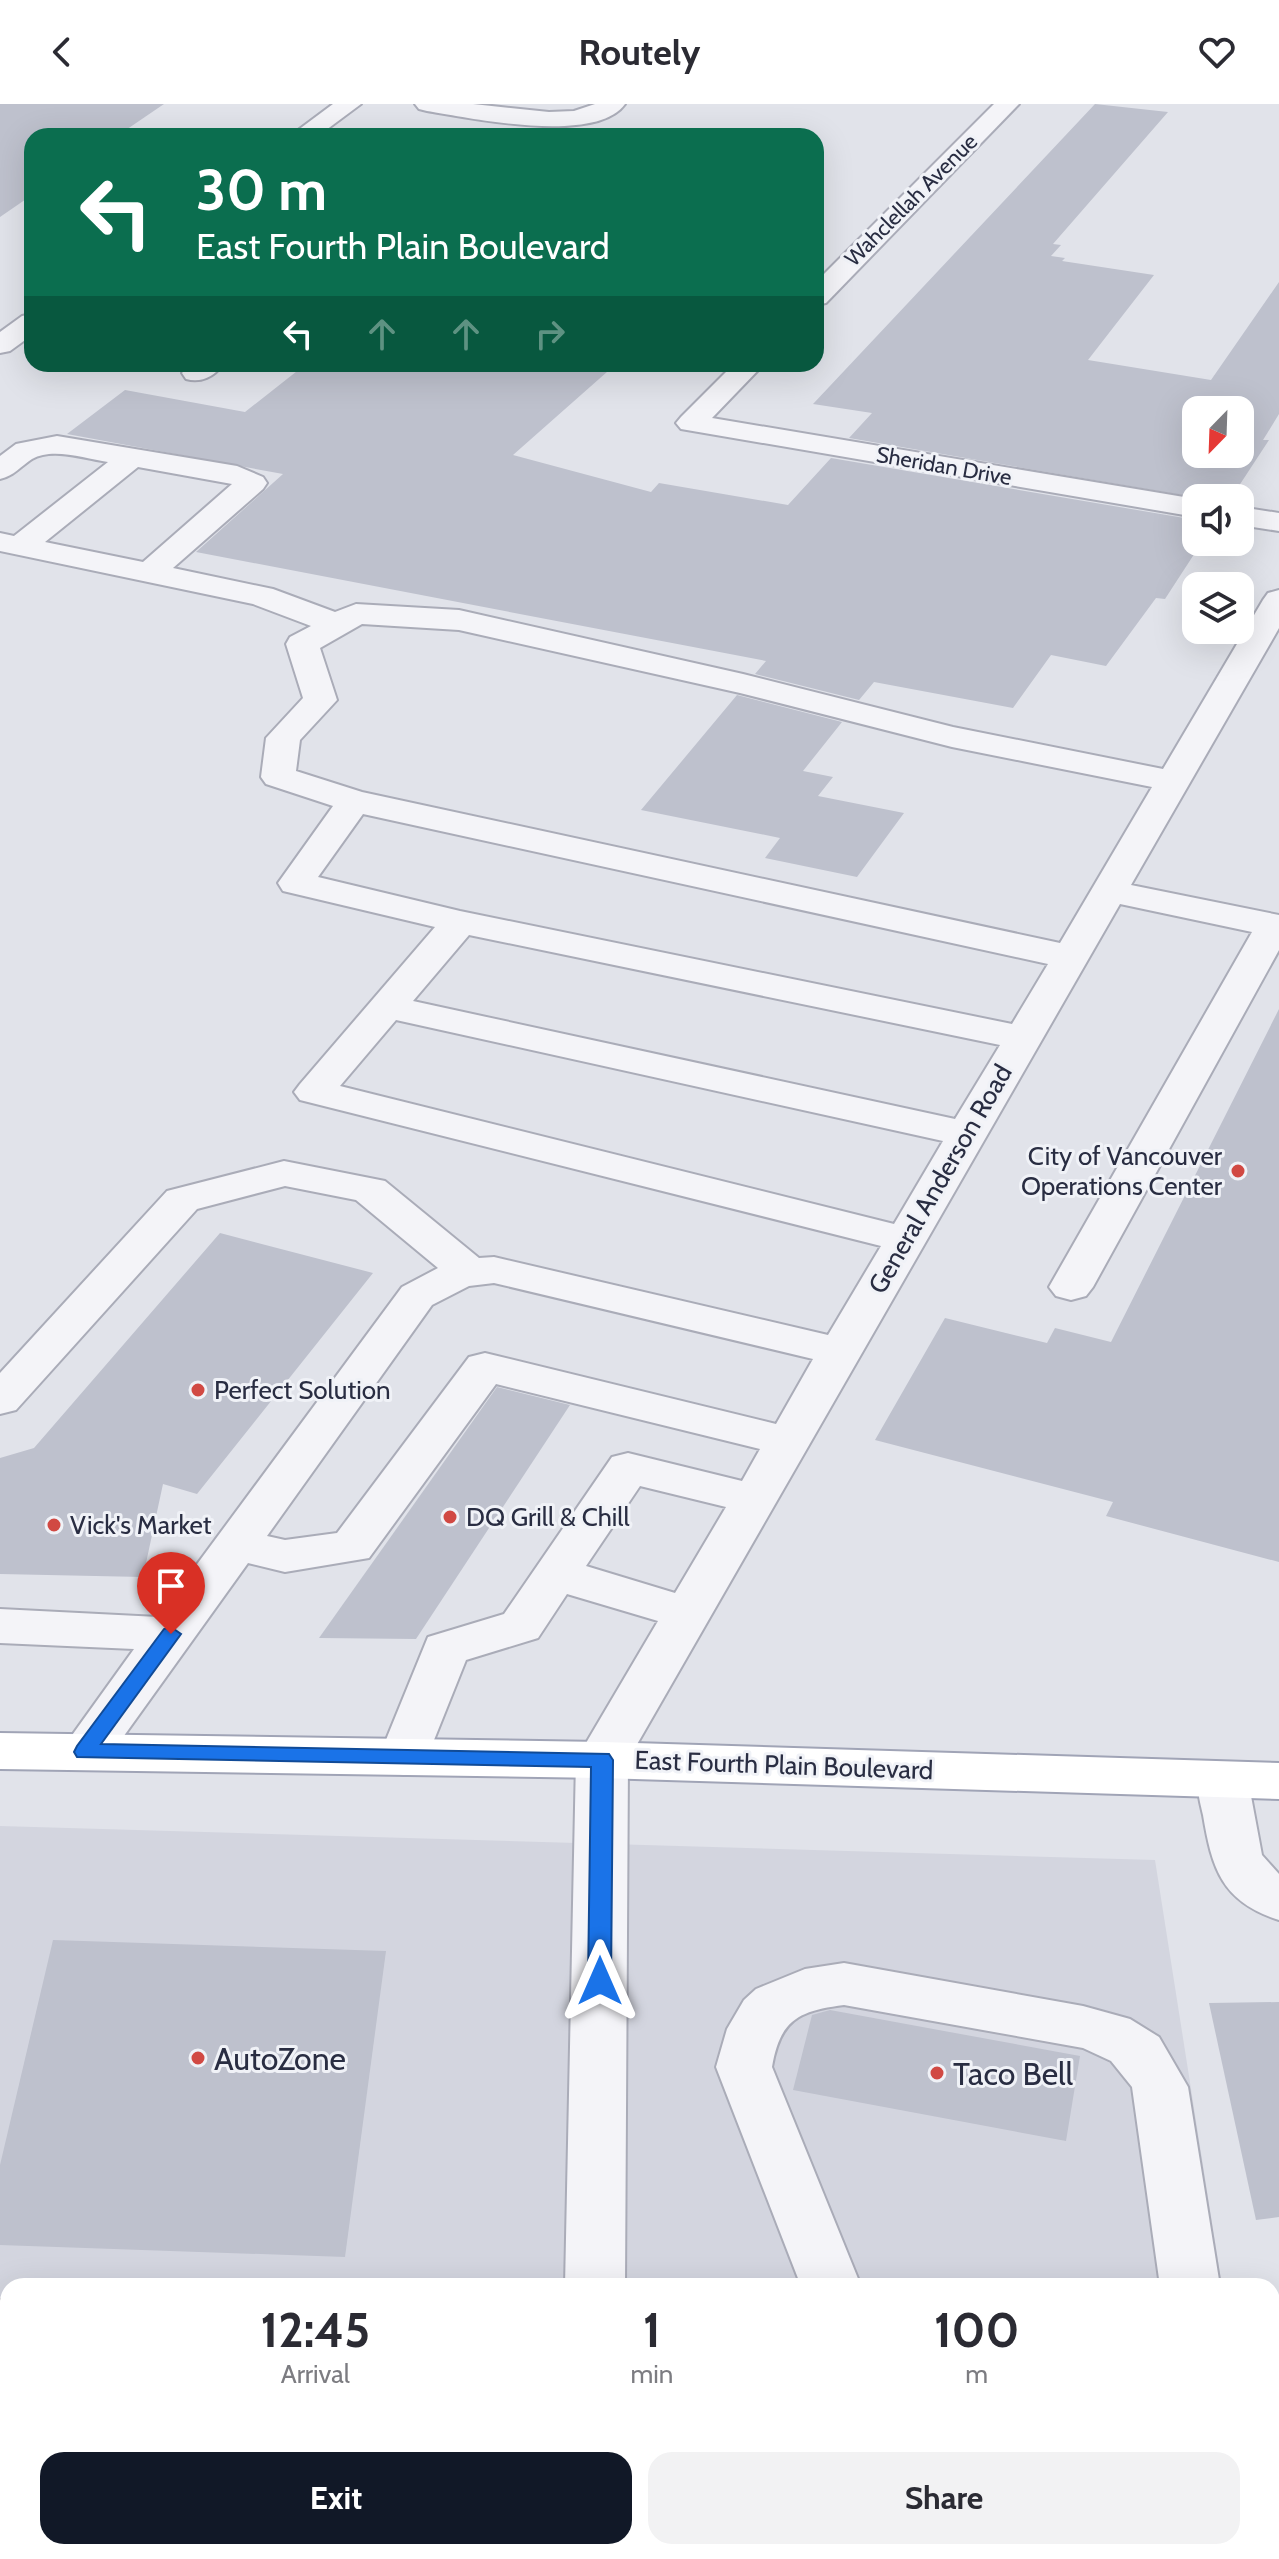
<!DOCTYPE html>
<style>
:root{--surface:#fff;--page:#f2f2f3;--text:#2b2b33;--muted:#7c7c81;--accent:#111827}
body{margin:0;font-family:Cabin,sans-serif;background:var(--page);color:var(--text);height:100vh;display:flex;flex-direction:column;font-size:30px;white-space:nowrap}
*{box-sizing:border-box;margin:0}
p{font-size:26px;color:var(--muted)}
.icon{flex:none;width:44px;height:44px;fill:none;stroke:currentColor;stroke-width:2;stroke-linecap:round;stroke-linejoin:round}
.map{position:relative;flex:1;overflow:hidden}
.sheet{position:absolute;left:0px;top:2174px;width:1280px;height:282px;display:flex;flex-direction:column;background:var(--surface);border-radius:24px 24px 0 0;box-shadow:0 8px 32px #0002}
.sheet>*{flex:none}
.top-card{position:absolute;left:24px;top:24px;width:800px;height:244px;border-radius:24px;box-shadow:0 8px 32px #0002;background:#0b6e4f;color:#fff;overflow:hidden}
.needle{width:52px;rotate:203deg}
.fabs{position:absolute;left:1182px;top:292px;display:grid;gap:16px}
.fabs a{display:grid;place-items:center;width:72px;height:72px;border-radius:16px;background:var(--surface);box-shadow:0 8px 32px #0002;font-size:40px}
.pin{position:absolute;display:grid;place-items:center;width:68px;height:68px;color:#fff;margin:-82px -34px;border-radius:50% 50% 50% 0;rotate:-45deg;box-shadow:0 0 8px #0007}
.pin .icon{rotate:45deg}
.me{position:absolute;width:88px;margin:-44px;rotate:0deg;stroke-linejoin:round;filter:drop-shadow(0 0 6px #0008)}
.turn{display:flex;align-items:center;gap:28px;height:168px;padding:0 40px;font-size:36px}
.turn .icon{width:104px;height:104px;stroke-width:2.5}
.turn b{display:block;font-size:56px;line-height:68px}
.lanes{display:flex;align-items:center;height:76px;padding:0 40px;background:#0003;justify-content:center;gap:40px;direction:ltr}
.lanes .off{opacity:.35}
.eta{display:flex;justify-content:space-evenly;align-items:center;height:136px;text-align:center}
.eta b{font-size:48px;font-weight:700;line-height:56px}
.button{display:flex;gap:16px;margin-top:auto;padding:16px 40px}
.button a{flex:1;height:92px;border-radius:24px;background:var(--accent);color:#fff;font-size:32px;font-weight:700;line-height:92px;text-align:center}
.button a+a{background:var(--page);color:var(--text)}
header{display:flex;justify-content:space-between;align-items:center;height:104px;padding:0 40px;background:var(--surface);font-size:36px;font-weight:700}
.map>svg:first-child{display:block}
.built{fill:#d3d5df}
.building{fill:#bec1cd;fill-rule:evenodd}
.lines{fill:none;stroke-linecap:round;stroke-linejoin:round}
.minor-casing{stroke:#aaacb8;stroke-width:4}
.major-casing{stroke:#a0a4b6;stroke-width:4}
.minor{fill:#f4f4f8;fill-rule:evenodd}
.major{fill:#fff;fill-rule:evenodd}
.route{fill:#1a73e8;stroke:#114b97;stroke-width:2}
.poi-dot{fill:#d14943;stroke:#f0f2f7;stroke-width:3}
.labels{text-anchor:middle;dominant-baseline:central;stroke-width:6;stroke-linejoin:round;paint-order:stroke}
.far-street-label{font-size:22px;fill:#292d42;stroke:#f0f2f7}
.poi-label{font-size:26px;fill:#292d42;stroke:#f0f2f7;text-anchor:start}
.street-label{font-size:26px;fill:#292d42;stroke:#f0f2f7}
.near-poi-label{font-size:32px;fill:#292d42;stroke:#f0f2f7;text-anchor:start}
</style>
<header><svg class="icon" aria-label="back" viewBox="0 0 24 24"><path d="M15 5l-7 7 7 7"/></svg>Routely<svg class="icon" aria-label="heart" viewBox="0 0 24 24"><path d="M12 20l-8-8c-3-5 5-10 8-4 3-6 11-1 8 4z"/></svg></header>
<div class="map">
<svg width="1279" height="2455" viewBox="0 0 1279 2455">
<rect width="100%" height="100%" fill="#e1e3ea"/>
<!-- built -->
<path class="built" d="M 0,1722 L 1155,1756 L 1222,2182 L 8,2182 L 8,2448 L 1263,2448 L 1264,2455 L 0,2455 Z"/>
<!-- building -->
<g class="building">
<path d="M 0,0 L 164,0 L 117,32 L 32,32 L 32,91 L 0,113 Z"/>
<path d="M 1095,0 L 1168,8 L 1053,140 L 1061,141 L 1051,152 L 1065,154 L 1062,157 L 1154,171 L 1088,256 L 1211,276 L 1279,178 L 1279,310 L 1263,336 L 1269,336 L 1231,394 L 1199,394 L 849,334 L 872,309 L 813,300 ZM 1196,306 L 1240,306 L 1240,350 L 1196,350 Z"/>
<path d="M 306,260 L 616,260 L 513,351 L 651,388 L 659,379 L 788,401 L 831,354 L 1196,416 L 1196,438 L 1202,438 L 1165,495 L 1156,494 L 1106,562 L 1051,551 L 1013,604 L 874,578 L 859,596 L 755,570 L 766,557 L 196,448 L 283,370 L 67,330 L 125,286 L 245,308 Z"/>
<path d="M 737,591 L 842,618 L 803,667 L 833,673 L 818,692 L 904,709 L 857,773 L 765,754 L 780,734 L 641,706 Z"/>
<path d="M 1279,905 L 1279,1458 L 1106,1412 L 1113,1398 L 875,1336 L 945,1214 L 1047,1239 L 1055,1224 L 1111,1238 Z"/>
<path d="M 220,1129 L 373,1169 L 197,1390 L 163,1380 L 143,1473 L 0,1470 L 0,1354 L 34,1344 Z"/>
<path d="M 497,1283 L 570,1301 L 416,1535 L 319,1534 Z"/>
<path d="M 53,1836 L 386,1847 L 345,2153 L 0,2141 L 0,2061 Z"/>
<path d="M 1279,1898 L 1279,2113 L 1256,2116 L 1209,1899 Z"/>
<path d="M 830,1906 L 1080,1952 L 1066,2037 L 793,1986 L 812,1911 Z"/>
</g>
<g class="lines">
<defs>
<g id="minor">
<path d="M 333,0 L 361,0 L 318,32 L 290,32 Z"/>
<path d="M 415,0 L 473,0 L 549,8 L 574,7 L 595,0 L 625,0 C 596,41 470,14 427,7 L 419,5 Z"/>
<path d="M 994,0 L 1019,0 L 826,199 L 816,201 L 816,178 Z"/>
<path d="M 32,210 L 32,231 L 10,247 L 0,249 L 0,228 L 22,212 Z"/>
<path d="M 190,260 L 223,260 C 214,273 201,279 186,275 L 182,269 Z"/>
<path d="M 734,260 L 764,260 L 712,314 L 1196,395 L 1196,413 L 681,325 L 676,319 L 681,313 Z"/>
<path d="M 57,332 L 237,362 L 263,373 L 267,379 L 263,385 L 173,464 L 273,485 L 335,508 L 356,500 L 459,506 L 743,570 L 953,623 L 1163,665 L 1263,496 L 1268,489 L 1279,486 L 1279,524 L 1131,781 L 1279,811 L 1279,846 L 1093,1183 L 1086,1192 L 1071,1196 L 1056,1192 L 1049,1183 L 1252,828 L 1120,800 L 628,1656 L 625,2182 L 565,2182 L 576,1656 L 658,1517 L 567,1490 L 538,1534 L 466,1556 L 422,1666 L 404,1671 L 386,1666 L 379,1653 L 428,1533 L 504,1510 L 612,1353 L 628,1349 L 742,1377 L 760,1345 L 496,1280 L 369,1454 L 285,1468 L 248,1459 L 103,1661 L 85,1666 L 67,1661 L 60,1648 L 134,1545 L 0,1539 L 0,1505 L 158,1513 L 402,1183 L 438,1164 L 356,1096 L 285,1082 L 197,1105 L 16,1306 L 0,1310 L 0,1269 L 167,1087 L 284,1057 L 385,1077 L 479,1154 L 494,1153 L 828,1231 L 881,1142 L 300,996 L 294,988 L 300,980 L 435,823 L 283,787 L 278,779 L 333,702 L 266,680 L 261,673 L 266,634 L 303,594 L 286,540 L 290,533 L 311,522 L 253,500 L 0,447 L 0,429 L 14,432 L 108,358 C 86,355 53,343 32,355 C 21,362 14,372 0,375 L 0,352 L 16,340 ZM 138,363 L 232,380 L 143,458 L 45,438 ZM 362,520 L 459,526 L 740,589 L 952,643 L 1152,683 L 1060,839 L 362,688 L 296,667 L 300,636 L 337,596 L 320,544 ZM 363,710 L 1048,860 L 1012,920 L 460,807 L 318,773 ZM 469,831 L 1000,941 L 955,1015 L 413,897 ZM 396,916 L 943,1037 L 894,1120 L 340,982 ZM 494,1179 L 813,1255 L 776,1320 L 485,1249 L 469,1253 L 337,1429 L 285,1436 L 267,1432 L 432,1201 L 469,1182 ZM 640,1382 L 726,1403 L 675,1489 L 586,1462 Z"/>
<path d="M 1240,403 L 1279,409 L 1279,427 L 1240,421 Z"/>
<path d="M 1222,1658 L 1240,1663 L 1248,1676 L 1262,1751 L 1279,1770 L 1279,1816 C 1222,1798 1212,1765 1203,1711 C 1199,1693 1194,1680 1204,1663 Z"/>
<path d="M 844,1859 L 1083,1902 L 1130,1915 L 1159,1933 L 1188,1983 L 1220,2182 L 1160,2182 L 1132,1983 L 1111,1957 L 1083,1944 L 844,1901 C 798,1907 780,1916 772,1963 L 861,2182 L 801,2182 L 716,1963 L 727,1925 L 744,1896 L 756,1885 L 805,1865 Z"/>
<path d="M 0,2196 L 8,2198 L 8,2248 L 0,2246 Z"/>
<rect x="560" y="2448" width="64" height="7"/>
<path d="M 1198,2448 L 1262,2448 L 1263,2455 L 1199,2455 Z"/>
</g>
<path id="major" d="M 0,1629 L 602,1638 L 1279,1659 L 1279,1695 L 602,1674 L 0,1665 Z"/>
</defs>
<!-- minor casing -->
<use href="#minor" class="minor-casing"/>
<!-- major casing -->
<use href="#major" class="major-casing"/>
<!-- minor -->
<use href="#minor" class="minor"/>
<!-- major -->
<use href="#major" class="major"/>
</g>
<!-- route -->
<path class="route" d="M 171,1523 L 181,1530 L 101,1640 L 609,1650 L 613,1656 L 611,1877 L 608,1884 L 600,1886 L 592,1884 L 588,1877 L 591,1663 L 77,1653 L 74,1648 L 77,1642 L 164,1525 Z"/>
<!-- markers -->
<g class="poi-dot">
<circle cx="1238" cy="1067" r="8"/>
<circle cx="198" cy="1286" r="8"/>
<circle cx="450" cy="1413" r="8"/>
<circle cx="54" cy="1421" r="8"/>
<circle cx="198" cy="1954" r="8"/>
<circle cx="937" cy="1969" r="8"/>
</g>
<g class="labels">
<!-- far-street labels -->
<g class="far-street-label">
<text transform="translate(911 96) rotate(-45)">Wahclellah Avenue</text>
<text transform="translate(944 362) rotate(10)">Sheridan Drive</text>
</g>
<!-- poi labels -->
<g class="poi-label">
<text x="1222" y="1052" text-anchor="end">City of Vancouver<tspan x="1222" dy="30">Operations Center</tspan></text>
<text x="214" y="1286">Perfect Solution</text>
<text x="466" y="1413">DQ Grill &amp; Chill</text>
<text x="70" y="1421">Vick's Market</text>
</g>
<!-- street labels -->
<g class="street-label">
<text transform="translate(940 1075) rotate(-60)">General Anderson Road</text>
<text transform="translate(784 1661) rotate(2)">East Fourth Plain Boulevard</text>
</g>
<!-- near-poi labels -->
<g class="near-poi-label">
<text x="214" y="1954">AutoZone</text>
<text x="953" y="1969">Taco Bell</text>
</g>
</g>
</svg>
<div class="fabs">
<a><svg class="needle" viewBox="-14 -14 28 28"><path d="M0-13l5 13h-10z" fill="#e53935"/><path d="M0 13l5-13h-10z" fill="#7c7c81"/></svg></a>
<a><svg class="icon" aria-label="sound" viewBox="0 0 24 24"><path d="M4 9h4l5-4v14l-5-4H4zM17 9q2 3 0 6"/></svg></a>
<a><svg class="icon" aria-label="layers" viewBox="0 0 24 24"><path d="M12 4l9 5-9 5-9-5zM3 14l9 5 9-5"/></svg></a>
</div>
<div class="pin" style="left:171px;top:1530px;background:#d93025"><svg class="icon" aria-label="arrive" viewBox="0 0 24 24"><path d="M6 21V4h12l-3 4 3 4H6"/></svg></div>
<svg class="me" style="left:600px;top:1877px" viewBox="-20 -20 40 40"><path d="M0-17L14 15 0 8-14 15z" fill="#1a73e8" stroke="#fff" stroke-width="4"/></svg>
<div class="top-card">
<div class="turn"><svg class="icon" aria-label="left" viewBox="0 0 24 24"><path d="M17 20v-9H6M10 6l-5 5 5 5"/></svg><div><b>30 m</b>East Fourth Plain Boulevard</div></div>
<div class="lanes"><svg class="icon" aria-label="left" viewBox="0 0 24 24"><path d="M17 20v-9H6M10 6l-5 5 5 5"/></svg><svg class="icon off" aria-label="ahead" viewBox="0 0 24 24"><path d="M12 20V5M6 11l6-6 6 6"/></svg><svg class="icon off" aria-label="ahead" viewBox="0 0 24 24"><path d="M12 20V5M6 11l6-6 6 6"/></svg><svg class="icon off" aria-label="right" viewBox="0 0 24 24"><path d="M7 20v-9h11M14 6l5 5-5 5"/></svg></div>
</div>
<section class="sheet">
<div class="eta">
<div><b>12:45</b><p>Arrival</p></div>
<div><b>1</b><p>min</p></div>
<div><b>100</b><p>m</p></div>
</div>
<div class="button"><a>Exit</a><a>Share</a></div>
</section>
</div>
